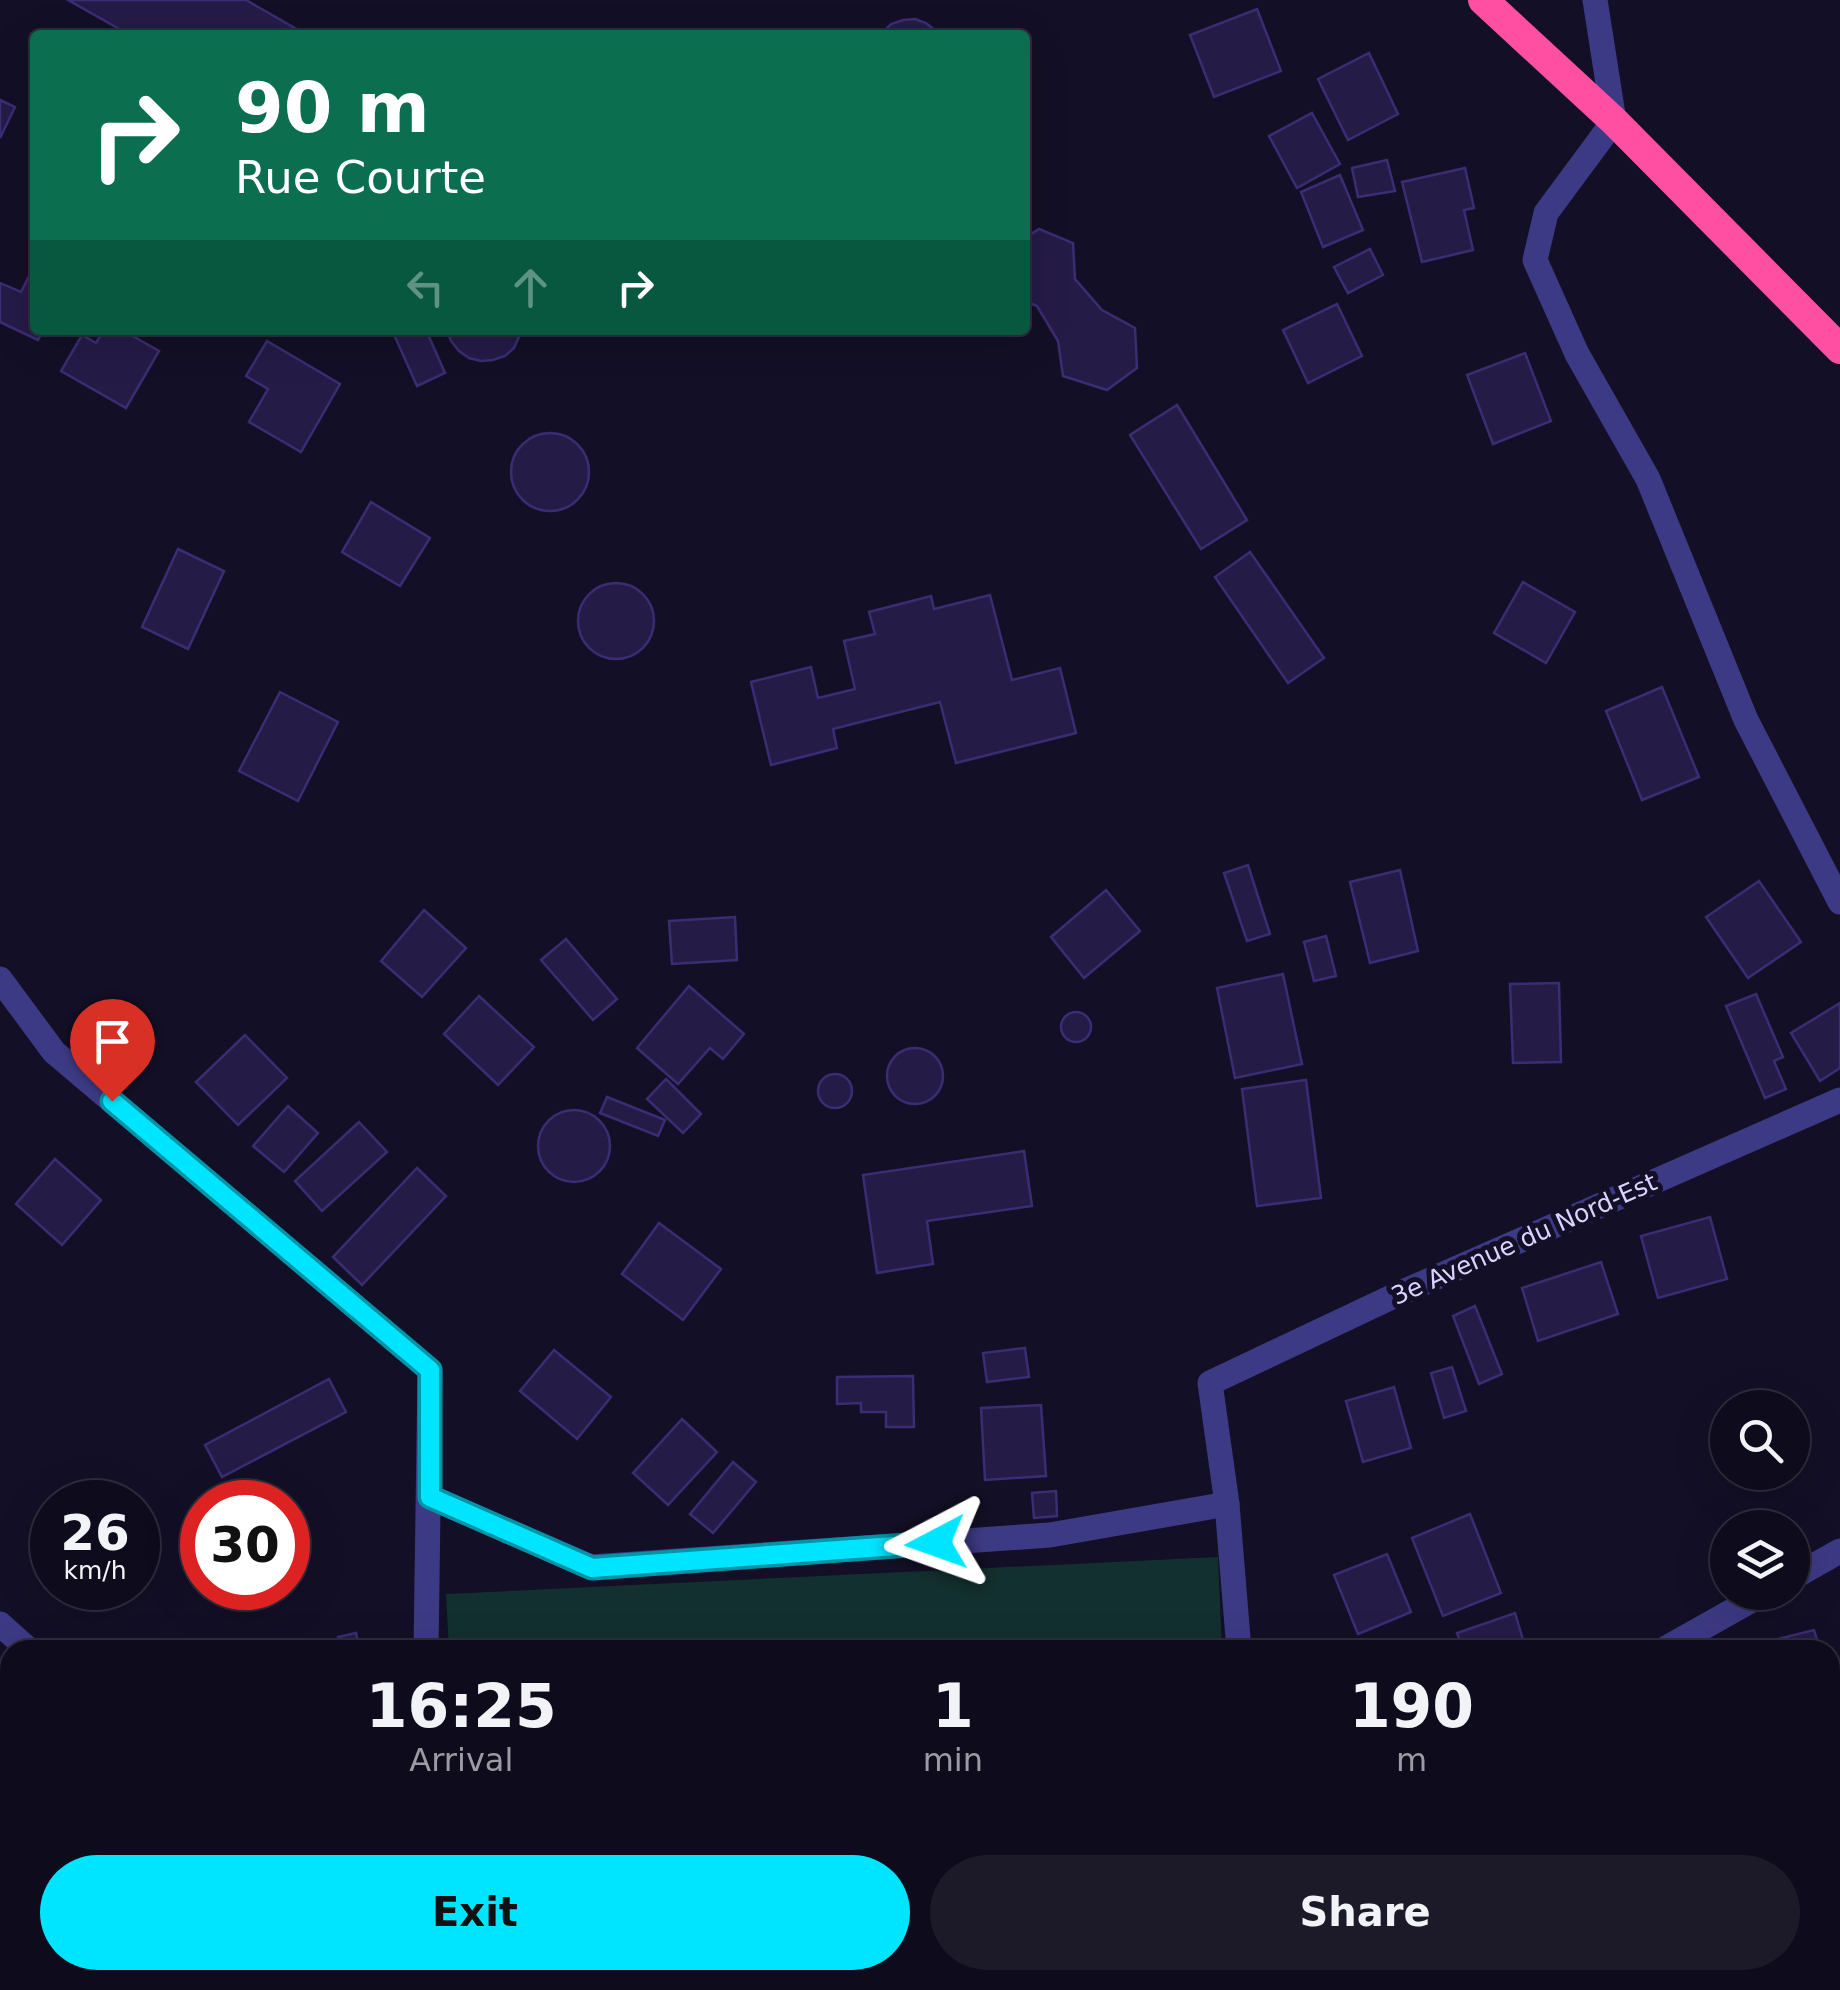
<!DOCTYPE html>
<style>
:root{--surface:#0e0b1c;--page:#1c1929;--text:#f1f3f6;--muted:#9b9ba3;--line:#2e2b3b;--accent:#00e5ff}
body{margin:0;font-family:"DejaVu Sans",sans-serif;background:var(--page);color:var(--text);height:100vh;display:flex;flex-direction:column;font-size:38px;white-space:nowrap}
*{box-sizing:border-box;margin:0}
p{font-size:32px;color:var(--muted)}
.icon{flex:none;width:55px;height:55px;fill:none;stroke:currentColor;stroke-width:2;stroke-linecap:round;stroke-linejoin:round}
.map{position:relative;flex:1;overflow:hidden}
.sheet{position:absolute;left:0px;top:1640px;width:1840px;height:350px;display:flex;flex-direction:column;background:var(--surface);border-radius:30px 30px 0 0;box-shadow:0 10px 40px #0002,0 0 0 2px var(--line)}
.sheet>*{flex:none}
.hud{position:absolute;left:30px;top:30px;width:1000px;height:305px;border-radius:10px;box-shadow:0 10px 40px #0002,0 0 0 2px var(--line);background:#0b6e4f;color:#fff;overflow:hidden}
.fabs{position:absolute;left:1710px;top:1390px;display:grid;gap:20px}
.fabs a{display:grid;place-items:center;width:100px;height:100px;border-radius:50%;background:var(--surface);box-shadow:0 10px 40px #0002,0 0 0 2px var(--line);font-size:50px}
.speed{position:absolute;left:30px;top:1480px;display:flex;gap:20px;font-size:50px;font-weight:700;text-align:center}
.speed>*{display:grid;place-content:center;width:130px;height:130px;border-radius:50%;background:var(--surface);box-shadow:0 10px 40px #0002,0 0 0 2px var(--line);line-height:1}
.speed small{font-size:25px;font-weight:400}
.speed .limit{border:15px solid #d22;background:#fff;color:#111}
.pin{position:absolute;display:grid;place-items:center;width:85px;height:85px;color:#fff;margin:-102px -42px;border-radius:50% 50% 50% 0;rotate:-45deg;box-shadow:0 0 10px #0007}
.pin .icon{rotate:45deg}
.me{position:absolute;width:110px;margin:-55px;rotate:266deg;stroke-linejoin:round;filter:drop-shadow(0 0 8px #0008)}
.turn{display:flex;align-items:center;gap:35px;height:210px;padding:0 40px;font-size:45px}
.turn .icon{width:130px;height:130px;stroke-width:2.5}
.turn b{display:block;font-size:70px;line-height:85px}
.lanes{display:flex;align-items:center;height:95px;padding:0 40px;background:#0003;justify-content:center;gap:50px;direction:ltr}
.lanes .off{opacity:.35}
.eta{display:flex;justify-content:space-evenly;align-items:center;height:170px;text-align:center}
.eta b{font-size:60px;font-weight:600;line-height:70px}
.cta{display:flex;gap:20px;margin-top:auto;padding:20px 40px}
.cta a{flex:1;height:115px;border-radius:60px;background:var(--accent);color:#111;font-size:40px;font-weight:600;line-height:115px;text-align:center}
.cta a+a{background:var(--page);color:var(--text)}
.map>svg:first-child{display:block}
.green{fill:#12302f}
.building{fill:#241b47;stroke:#3b2d73;stroke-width:2.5}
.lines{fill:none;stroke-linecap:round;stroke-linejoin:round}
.street{stroke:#3d3a85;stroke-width:25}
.highway{stroke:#ff4fa3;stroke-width:30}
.route-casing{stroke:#0095a6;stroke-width:25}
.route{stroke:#00e5ff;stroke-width:18}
.labels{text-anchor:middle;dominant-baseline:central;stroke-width:10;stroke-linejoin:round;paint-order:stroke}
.street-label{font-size:25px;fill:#d9d4ff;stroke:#130f26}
</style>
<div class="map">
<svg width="1840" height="1990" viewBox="0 0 1840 1990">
<rect width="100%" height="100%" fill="#130f26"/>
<!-- green -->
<g class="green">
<path d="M 1218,1557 L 1222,1650 L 449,1650 L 446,1594 Z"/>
<rect x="464" y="1980" width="773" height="10"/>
</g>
<!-- building -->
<g class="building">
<path d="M 68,0 L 246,0 L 307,35 L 130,35 Z"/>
<path d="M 1257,9 L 1281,71 L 1214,97 L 1190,35 Z"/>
<path d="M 915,19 L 926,23 L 941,35 L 880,35 L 891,24 L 903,20 Z"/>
<path d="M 1369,53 L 1398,114 L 1348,140 L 1318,79 Z"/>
<path d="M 0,100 L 15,107 L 0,138 Z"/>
<path d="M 1312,113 L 1340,164 L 1297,188 L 1269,136 Z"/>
<path d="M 1387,160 L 1395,191 L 1358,197 L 1352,168 Z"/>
<path d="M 1465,168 L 1474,208 L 1464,210 L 1473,250 L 1422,262 L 1402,182 Z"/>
<path d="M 1340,175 L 1363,230 L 1323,247 L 1301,192 Z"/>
<path d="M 1039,229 L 1073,243 L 1075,279 L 1102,310 L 1135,328 L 1137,368 L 1107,390 L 1063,376 L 1058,341 L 1037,306 L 1025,301 L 1025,238 Z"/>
<path d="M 1370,249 L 1383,275 L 1348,293 L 1334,267 Z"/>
<path d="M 28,278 L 35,281 L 35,330 L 43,330 L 38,340 L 0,322 L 0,283 L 21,292 Z"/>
<path d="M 1337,304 L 1362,356 L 1308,383 L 1283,330 Z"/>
<path d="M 104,330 L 122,330 L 159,351 L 126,408 L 61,371 L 82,335 L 96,343 Z"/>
<path d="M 392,330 L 426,330 L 445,373 L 417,386 Z"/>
<path d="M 447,330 L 522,330 L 514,348 L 505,356 L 493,360 L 481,361 L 469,358 L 459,351 L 451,341 Z"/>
<path d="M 267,341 L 340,384 L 301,452 L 249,422 L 268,389 L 246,376 Z"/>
<path d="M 1525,353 L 1551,421 L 1493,444 L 1467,375 Z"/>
<path d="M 1177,405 L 1247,520 L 1201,549 L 1130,435 Z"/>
<circle cx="550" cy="472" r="39"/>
<path d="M 371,502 L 430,538 L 400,586 L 342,552 Z"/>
<path d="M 178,549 L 224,571 L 188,649 L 142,627 Z"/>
<path d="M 1250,552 L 1324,658 L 1288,683 L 1215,577 Z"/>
<path d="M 1523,582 L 1575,612 L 1546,663 L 1494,633 Z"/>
<circle cx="616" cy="621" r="38"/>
<path d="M 990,595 L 1012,680 L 1060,668 L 1076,733 L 956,763 L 940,702 L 833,729 L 837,748 L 771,765 L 751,682 L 811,667 L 818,698 L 855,689 L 844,641 L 875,634 L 869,612 L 931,596 L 934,609 Z"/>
<path d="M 1662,687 L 1699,777 L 1642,800 L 1606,711 Z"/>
<path d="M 280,692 L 338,722 L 298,801 L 239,771 Z"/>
<path d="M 1248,865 L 1270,934 L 1247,941 L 1224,873 Z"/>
<path d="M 1400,870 L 1418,951 L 1370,963 L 1350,882 Z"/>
<path d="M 1759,881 L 1801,942 L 1748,978 L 1706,917 Z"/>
<path d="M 1106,890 L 1140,931 L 1084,978 L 1051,937 Z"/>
<path d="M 424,910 L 466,948 L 422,997 L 381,961 Z"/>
<path d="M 735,917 L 737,960 L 672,964 L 669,921 Z"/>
<path d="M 1326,936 L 1336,976 L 1314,981 L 1304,942 Z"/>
<path d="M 566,939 L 617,999 L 593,1020 L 541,960 Z"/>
<path d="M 1283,974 L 1302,1064 L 1235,1078 L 1217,988 Z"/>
<path d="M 1559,983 L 1561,1062 L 1513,1063 L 1510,984 Z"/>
<path d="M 689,986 L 744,1034 L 723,1059 L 710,1048 L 678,1084 L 637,1048 Z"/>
<path d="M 1756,994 L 1783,1057 L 1774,1061 L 1786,1089 L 1765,1098 L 1726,1006 Z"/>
<path d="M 479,996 L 534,1047 L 498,1085 L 444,1034 Z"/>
<path d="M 1840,1003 L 1840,1068 L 1820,1081 L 1791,1033 Z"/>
<circle cx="1076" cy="1027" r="15"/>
<path d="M 245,1035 L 287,1078 L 238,1125 L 196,1082 Z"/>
<circle cx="915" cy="1076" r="28"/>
<circle cx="835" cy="1091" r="17"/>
<path d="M 666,1079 L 701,1114 L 683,1133 L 647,1099 Z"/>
<path d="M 1306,1080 L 1321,1198 L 1257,1206 L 1242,1089 Z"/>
<path d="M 607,1097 L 665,1120 L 658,1136 L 600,1113 Z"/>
<path d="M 288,1106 L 318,1133 L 284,1172 L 253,1146 Z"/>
<circle cx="574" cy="1146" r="36"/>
<path d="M 359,1122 L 387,1152 L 322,1211 L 295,1181 Z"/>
<path d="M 1024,1151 L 1032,1206 L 927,1221 L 933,1264 L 877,1273 L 863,1175 Z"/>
<path d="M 55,1159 L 101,1200 L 62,1245 L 16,1204 Z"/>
<path d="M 417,1168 L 446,1196 L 362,1285 L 333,1257 Z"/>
<path d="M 1710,1217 L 1727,1279 L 1658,1298 L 1641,1236 Z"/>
<path d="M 659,1223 L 721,1269 L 683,1320 L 622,1274 Z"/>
<path d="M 1601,1262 L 1618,1314 L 1538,1341 L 1522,1288 Z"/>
<path d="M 1475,1306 L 1502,1374 L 1479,1384 L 1453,1316 Z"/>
<path d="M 1025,1348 L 1029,1377 L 987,1382 L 983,1353 Z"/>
<path d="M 554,1350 L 611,1397 L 577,1439 L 520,1391 Z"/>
<path d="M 1452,1367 L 1466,1411 L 1444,1418 L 1431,1373 Z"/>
<path d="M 913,1376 L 914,1427 L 886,1427 L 886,1412 L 861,1412 L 861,1403 L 837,1404 L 837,1377 Z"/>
<path d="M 329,1379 L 346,1412 L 222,1477 L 205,1445 Z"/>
<path d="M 1394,1387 L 1411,1448 L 1363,1462 L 1346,1401 Z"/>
<path d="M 1041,1405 L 1046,1476 L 985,1480 L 981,1408 Z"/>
<path d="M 682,1419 L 717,1452 L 668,1505 L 633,1473 Z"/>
<path d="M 733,1462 L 756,1482 L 713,1533 L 690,1514 Z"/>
<path d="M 1056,1491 L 1057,1516 L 1034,1518 L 1032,1493 Z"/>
<path d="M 1470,1514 L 1501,1593 L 1443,1616 L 1412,1538 Z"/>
<path d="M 1387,1554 L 1411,1612 L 1358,1634 L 1334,1575 Z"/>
<path d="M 1515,1613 L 1526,1650 L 1463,1650 L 1457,1633 Z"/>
<path d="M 1814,1630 L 1820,1650 L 1759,1650 L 1758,1644 Z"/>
<path d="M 356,1633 L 360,1650 L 340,1650 L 338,1637 Z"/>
<path d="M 1840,1872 L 1840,1937 L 1830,1941 L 1830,1876 Z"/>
<path d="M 10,1925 L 10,1980 L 51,1980 L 55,1988 L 0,1990 L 0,1929 Z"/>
<path d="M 194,1980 L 261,1980 L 272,1990 L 187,1990 Z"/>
</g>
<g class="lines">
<!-- street -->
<g class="street">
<path d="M 1595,0 L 1614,121 L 1546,213 L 1535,260 L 1577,354 L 1648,479 L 1746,720 L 1840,902"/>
<path d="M 0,979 L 54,1052 L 430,1370 L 426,1650"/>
<path d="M 430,1497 L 591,1567 L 1050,1535 L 1227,1504"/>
<path d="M 1792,1578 L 1840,1551"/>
<path d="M 0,1624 L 29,1650"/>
<path d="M 1239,1650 L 1227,1504 L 1210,1383 L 1396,1295 L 1840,1100"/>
<path d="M 1663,1650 L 1766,1592"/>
<path d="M 324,1980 L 332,1990"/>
<path d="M 1257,1980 L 1257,1990"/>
<path d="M 1708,1980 L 1711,1990"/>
<path d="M 416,1990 L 417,1980"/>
<path d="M 1817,1990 L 1840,1979"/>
</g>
<!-- highway -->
<path class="highway" d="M 1483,0 L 1614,121 L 1840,349"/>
</g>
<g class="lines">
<defs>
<path id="route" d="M 112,1101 L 430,1370 L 430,1497 L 592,1568 L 936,1543"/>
</defs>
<!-- route casing -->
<use href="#route" class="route-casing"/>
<!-- route -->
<use href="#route" class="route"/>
</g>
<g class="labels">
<!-- street labels -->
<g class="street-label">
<text transform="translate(1524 1239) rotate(-24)">3e Avenue du Nord-Est</text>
</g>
</g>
</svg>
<div class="fabs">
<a><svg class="icon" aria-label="search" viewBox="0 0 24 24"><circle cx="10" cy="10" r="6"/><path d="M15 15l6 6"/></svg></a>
<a><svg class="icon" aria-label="layers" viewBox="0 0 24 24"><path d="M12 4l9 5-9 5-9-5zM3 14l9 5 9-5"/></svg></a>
</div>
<div class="speed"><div>26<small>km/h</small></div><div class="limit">30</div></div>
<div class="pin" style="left:112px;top:1101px;background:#d93025"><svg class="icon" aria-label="arrive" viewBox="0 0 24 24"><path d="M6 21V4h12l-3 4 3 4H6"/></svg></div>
<svg class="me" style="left:936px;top:1543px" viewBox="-20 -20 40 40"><path d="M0-17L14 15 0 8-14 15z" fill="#00e5ff" stroke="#fff" stroke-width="4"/></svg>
<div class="hud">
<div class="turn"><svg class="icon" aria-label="right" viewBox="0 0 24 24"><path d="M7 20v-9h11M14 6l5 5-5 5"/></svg><div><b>90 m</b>Rue Courte</div></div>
<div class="lanes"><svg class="icon off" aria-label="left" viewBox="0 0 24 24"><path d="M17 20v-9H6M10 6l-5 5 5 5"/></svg><svg class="icon off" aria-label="ahead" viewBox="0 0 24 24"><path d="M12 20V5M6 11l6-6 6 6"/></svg><svg class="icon" aria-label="right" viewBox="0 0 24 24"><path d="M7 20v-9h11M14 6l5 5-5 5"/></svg></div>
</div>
<section class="sheet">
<div class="eta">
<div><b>16:25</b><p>Arrival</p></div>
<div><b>1</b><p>min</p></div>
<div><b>190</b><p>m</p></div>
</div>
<div class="cta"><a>Exit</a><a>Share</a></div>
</section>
</div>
